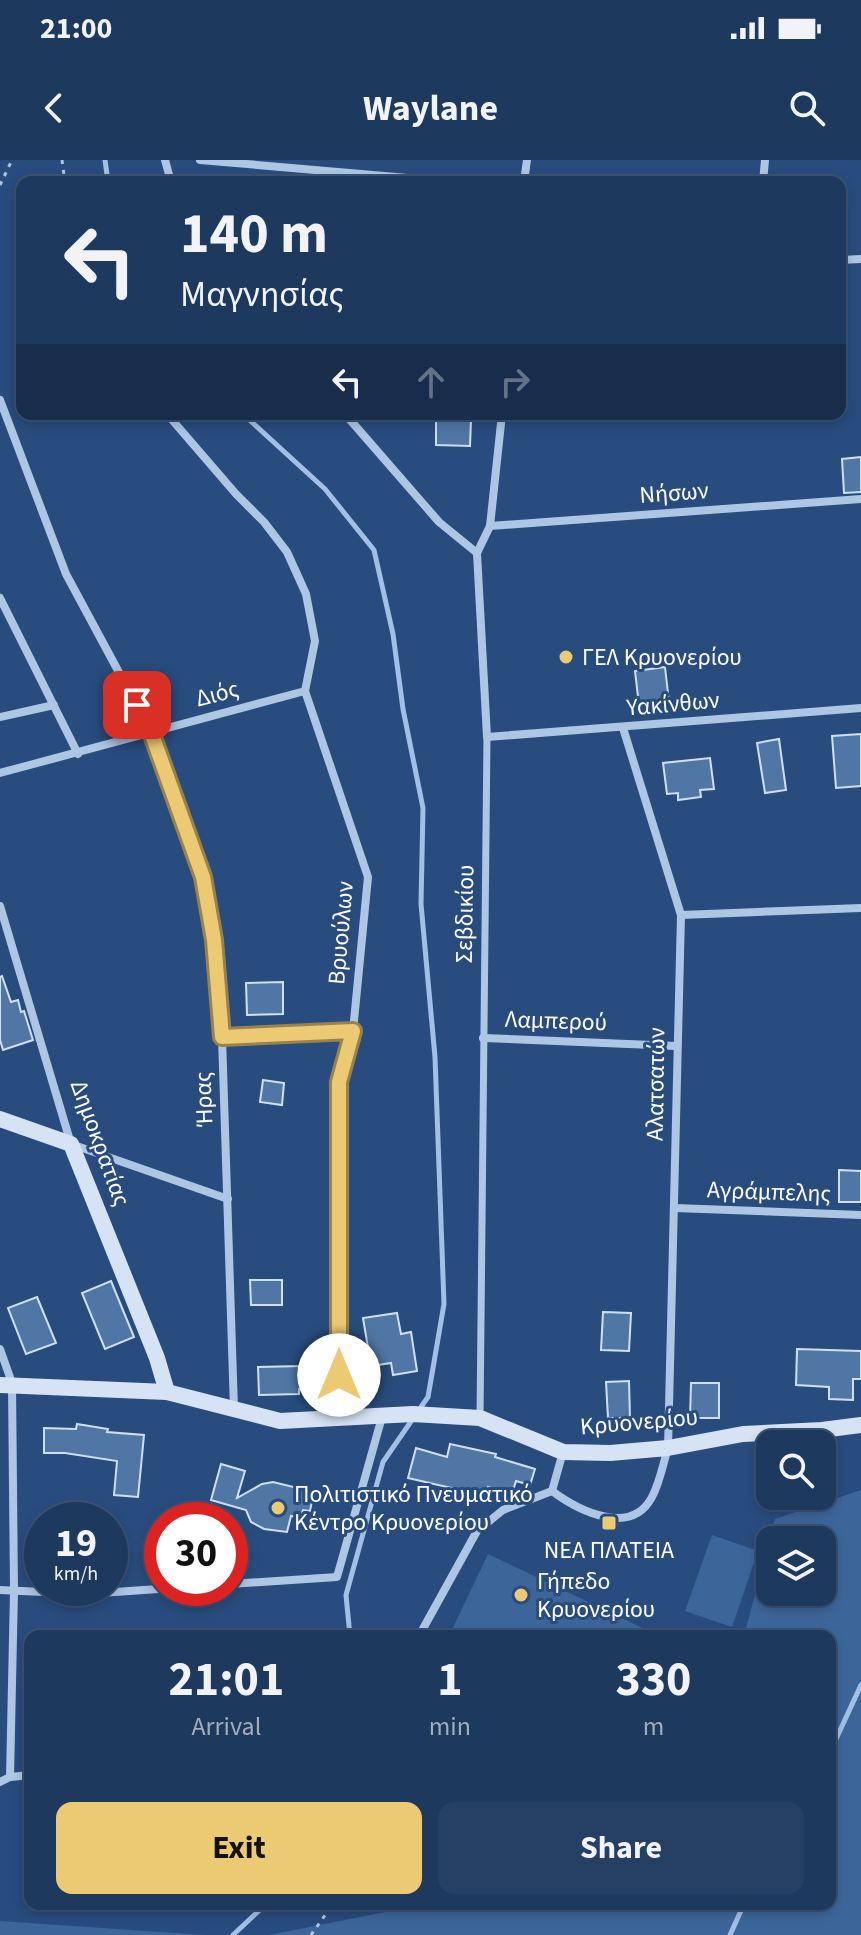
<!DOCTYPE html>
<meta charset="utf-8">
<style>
:root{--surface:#1e395e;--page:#264064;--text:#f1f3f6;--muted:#a1acbc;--line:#3c5373;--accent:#ecca74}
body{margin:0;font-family:"Source Sans 3",sans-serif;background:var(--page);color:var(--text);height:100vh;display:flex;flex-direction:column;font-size:30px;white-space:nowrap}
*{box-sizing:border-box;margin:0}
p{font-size:26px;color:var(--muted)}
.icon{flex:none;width:44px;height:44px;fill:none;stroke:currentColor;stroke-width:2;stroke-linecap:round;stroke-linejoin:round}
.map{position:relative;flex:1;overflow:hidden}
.sheet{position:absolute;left:24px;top:1470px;width:812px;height:280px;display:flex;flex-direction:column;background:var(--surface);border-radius:16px;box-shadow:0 4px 12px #0003,0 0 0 2px var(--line)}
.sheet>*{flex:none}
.hud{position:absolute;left:16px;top:16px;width:830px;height:244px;border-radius:16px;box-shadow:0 4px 12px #0003,0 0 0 2px var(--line);background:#1e395e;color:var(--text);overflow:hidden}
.controls{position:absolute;left:756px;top:1270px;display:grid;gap:16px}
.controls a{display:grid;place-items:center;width:80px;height:80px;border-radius:16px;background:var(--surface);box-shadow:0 4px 12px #0003,0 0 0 2px var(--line);font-size:40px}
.speed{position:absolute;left:24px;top:1342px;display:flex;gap:16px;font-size:40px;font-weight:700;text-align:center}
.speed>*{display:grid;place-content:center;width:104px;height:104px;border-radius:50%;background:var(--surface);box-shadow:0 4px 12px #0003,0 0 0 2px var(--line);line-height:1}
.speed small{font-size:20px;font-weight:400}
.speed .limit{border:12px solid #d22;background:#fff;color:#111}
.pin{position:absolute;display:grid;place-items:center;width:68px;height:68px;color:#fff;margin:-34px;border-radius:16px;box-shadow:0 4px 12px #0006}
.me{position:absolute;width:88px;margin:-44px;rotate:0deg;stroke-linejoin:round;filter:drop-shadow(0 0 6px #0008)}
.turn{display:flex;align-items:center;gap:28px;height:168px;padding:0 32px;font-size:36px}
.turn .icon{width:104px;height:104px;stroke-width:2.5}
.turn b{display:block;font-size:56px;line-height:68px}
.lanes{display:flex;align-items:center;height:76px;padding:0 32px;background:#0003;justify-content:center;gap:40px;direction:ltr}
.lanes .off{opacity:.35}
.eta{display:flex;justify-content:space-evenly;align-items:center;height:136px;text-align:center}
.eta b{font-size:48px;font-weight:700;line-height:56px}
.cta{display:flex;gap:16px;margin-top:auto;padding:16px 32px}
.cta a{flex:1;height:92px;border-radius:16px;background:var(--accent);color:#111;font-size:32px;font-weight:700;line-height:92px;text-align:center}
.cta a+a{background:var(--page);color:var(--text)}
.status{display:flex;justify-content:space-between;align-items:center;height:56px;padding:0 40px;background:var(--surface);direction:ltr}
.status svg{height:22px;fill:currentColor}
header{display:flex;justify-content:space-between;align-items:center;height:104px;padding:0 32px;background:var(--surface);font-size:36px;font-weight:700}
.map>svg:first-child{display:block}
.green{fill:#3c669a;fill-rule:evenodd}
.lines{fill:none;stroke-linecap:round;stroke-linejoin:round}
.stream{stroke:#a2c0e5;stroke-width:5}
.building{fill:#5076a5;stroke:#d0e0f4;stroke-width:2}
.path{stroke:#adc6e4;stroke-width:3;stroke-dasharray:4 6;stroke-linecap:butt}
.pedestrian{stroke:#adc6e4;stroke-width:7}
.minor{stroke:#adc6e4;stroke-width:8}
.secondary{stroke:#d6e3f5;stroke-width:16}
.route-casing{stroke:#99834b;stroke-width:20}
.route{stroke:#ecca74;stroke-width:14}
.poi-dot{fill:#ecca74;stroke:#284c7d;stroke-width:3}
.labels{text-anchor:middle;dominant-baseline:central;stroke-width:6;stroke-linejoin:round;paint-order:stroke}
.street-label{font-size:24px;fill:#fff;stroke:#284c7d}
.poi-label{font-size:24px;fill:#fff;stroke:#284c7d;text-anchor:start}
</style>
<div class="status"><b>21:00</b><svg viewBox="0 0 49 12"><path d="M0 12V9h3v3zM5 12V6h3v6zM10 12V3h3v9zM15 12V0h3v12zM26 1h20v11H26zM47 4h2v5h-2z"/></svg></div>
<header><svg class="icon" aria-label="back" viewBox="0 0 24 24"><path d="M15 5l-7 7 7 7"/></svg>Waylane<svg class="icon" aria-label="search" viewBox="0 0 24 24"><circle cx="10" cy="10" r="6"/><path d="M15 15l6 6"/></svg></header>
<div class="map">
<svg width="861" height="1775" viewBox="0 0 861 1775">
<rect width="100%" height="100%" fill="#284c7d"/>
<!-- green -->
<g class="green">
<path d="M 861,1330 L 861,1775 L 269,1775 L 426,1744 L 830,1744 L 830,1476 L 744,1476 L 775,1359 ZM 770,1380 L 822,1380 L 822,1432 L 770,1432 Z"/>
<path d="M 712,1375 L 758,1391 L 732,1467 L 685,1451 Z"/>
<path d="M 488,1394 L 659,1476 L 449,1476 Z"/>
<path d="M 0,1761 L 204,1775 L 0,1775 Z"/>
</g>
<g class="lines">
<!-- stream -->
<g class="stream">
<path d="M 105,0 L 108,22"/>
<path d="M 243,254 L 325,329 L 374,390 L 393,474 L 403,549 L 423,648 L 421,744 L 435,897 L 444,1144 L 428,1237 L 421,1247"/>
<path d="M 350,1476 L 346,1435 L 383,1302 L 412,1260"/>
<path d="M 830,1592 L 861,1525"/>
<path d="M 233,1775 L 266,1744"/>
<path d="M 730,1775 L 744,1744"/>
</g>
</g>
<!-- building -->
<g class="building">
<path d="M 436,258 L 471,259 L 470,286 L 436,285 Z"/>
<path d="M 861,297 L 861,332 L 844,333 L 842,299 Z"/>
<path d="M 665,507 L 669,542 L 639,545 L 635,511 Z"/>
<path d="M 861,574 L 861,626 L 836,628 L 832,576 Z"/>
<path d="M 779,579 L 786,630 L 765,633 L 757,583 Z"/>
<path d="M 710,598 L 714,629 L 700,630 L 701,637 L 678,640 L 678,633 L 667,634 L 663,603 Z"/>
<path d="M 2,816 L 11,842 L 18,840 L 21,852 L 24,851 L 33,880 L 3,890 L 0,880 L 0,817 Z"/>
<path d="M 283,822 L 283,854 L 247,855 L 246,823 Z"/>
<path d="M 263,920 L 284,923 L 282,945 L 260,942 Z"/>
<path d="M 839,1010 L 861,1011 L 861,1042 L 839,1042 Z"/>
<path d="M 250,1120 L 282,1120 L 282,1145 L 251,1145 Z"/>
<path d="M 111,1121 L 134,1177 L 105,1189 L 82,1133 Z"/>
<path d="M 37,1137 L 56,1183 L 26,1194 L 8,1148 Z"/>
<path d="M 603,1152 L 631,1153 L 629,1191 L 601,1190 Z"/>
<path d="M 397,1153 L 401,1174 L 411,1172 L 417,1211 L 393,1215 L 391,1203 L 371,1206 L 363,1158 Z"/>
<path d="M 797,1189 L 861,1191 L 861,1219 L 853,1219 L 853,1240 L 829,1239 L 829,1227 L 796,1225 Z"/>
<path d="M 332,1201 L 332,1228 L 299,1229 L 299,1234 L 259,1235 L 258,1207 L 301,1206 L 301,1202 Z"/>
<path d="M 629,1221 L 630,1258 L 608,1258 L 606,1222 Z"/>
<path d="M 691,1223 L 719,1223 L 719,1258 L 690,1258 Z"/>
<path d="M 77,1264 L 108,1269 L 107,1272 L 144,1275 L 138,1337 L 114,1335 L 117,1301 L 65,1293 L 44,1293 L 44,1268 L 76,1269 Z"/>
<path d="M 450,1284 L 496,1294 L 495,1297 L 535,1309 L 530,1325 L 516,1321 L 512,1334 L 488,1327 L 486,1336 L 408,1318 L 416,1288 L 447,1297 Z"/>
<path d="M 221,1304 L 245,1311 L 237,1338 L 262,1324 L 273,1322 L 314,1332 L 310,1351 L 303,1350 L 301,1358 L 291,1356 L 287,1372 L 264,1369 L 251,1362 L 246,1350 L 211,1340 Z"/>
</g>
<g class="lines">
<!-- path -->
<g class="path">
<path d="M 62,0 L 65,22"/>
<path d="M 0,25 L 12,0"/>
<path d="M 311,1775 L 333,1744"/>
</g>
<!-- pedestrian -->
<path class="pedestrian" d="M 480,1258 L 487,577"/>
<!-- minor -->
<g class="minor">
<path d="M 165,0 L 171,22"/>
<path d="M 200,0 L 454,22"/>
<path d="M 524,22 L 527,0"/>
<path d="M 763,22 L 765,0"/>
<path d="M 840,100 L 861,99"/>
<path d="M 0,240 L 66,414 L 151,572 L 203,717 L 214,780 L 222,877 L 234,1249"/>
<path d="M 167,254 L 236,334 L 264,362 L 287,392 L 306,434 L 315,481 L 305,531 L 368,717 L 353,871 L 339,922 L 339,1259"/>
<path d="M 345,254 L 439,362 L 477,393"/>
<path d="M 502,254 L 490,366 L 477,393 L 487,577 L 861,548"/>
<path d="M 490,366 L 861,339"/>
<path d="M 0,438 L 78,594"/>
<path d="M 0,557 L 54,545"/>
<path d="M 0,613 L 305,531"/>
<path d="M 0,746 L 71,984 L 228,1039"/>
<path d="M 681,755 L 861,748"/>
<path d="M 222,877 L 353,871"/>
<path d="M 483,878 L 676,886"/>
<path d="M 675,1048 L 861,1055"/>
<path d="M 0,1189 L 12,1223 L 14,1431 L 10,1617"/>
<path d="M 552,1331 C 579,1351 631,1377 652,1337 C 660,1322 663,1304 668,1288 L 681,755 L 623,568"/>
<path d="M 552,1331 L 563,1292"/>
<path d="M 230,1424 L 337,1417 L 382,1257"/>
<path d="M 0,1430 L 86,1434 L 173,1428"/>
<path d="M 419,1476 L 477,1371 L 503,1350 L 552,1331"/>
<path d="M 0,1622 L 10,1617 L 30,1615"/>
<path d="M 698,1744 L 705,1747"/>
</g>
<!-- secondary -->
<g class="secondary">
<path d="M 0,959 L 71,984 L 157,1198 L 167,1232"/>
<path d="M 0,1225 L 167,1232 L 280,1261 L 413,1254 L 480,1258 L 563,1292 L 610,1293 L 668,1288 L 743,1274 L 822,1270 L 861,1265"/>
</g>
</g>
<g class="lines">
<defs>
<path id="route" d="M 137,545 L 151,572 L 203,717 L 214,780 L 222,877 L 353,871 L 339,922 L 339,1215"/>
</defs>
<!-- route casing -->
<use href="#route" class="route-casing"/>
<!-- route -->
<use href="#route" class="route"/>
</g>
<!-- markers -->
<g class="poi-dot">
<circle cx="566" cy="497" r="8"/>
<circle cx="278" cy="1348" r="8"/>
<rect x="601" y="1355" width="16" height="16" rx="4"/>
<circle cx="521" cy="1435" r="8"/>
</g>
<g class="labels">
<!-- street labels -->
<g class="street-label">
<text transform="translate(674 333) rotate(-4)">Νήσων</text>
<text transform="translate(217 534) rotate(-15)">Διός</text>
<text transform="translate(673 544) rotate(-5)">Υακίνθων</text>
<text transform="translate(465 754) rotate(-89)">Σεβδικίου</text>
<text transform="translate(341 773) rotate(-85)">Βρυούλων</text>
<text transform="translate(556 861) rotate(2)">Λαμπερού</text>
<text transform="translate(656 924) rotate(-89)">Αλατσατών</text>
<text transform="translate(204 939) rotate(-92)">Ήρας</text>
<text transform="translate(100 983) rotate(70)">Δημοκρατίας</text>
<text transform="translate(769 1032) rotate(2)">Αγράμπελης</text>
<text transform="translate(639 1262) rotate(-5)">Κρυονερίου</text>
</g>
<!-- poi labels -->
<g class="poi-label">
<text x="582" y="497">ΓΕΛ Κρυονερίου</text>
<text x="294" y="1334">Πολιτιστικό Πνευματικό<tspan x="294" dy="28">Κέντρο Κρυονερίου</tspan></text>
<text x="609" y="1390" text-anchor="middle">ΝΕΑ ΠΛΑΤΕΙΑ</text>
<text x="537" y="1421">Γήπεδο<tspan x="537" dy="28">Κρυονερίου</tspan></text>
</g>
</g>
</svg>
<div class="controls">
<a><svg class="icon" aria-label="search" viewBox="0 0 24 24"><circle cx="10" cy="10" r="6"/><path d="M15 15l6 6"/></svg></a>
<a><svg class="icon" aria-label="layers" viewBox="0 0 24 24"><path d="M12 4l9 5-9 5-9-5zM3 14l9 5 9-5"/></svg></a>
</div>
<div class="speed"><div>19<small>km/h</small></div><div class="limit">30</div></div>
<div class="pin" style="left:137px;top:545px;background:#d93025"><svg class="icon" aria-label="arrive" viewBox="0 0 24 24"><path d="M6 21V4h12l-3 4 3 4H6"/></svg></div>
<svg class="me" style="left:339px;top:1215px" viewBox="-20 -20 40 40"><circle r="19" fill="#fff"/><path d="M0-13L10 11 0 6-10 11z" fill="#ecca74"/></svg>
<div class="hud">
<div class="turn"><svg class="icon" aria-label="left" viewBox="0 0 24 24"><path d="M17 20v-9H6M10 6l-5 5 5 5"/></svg><div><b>140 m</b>Μαγνησίας</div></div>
<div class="lanes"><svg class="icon" aria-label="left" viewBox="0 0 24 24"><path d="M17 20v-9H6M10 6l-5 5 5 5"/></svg><svg class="icon off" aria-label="ahead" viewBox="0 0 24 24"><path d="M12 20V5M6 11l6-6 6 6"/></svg><svg class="icon off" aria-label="right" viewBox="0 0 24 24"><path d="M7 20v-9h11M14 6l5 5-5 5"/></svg></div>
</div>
<section class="sheet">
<div class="eta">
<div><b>21:01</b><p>Arrival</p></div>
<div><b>1</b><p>min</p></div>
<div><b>330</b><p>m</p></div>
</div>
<div class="cta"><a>Exit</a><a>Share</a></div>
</section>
</div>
